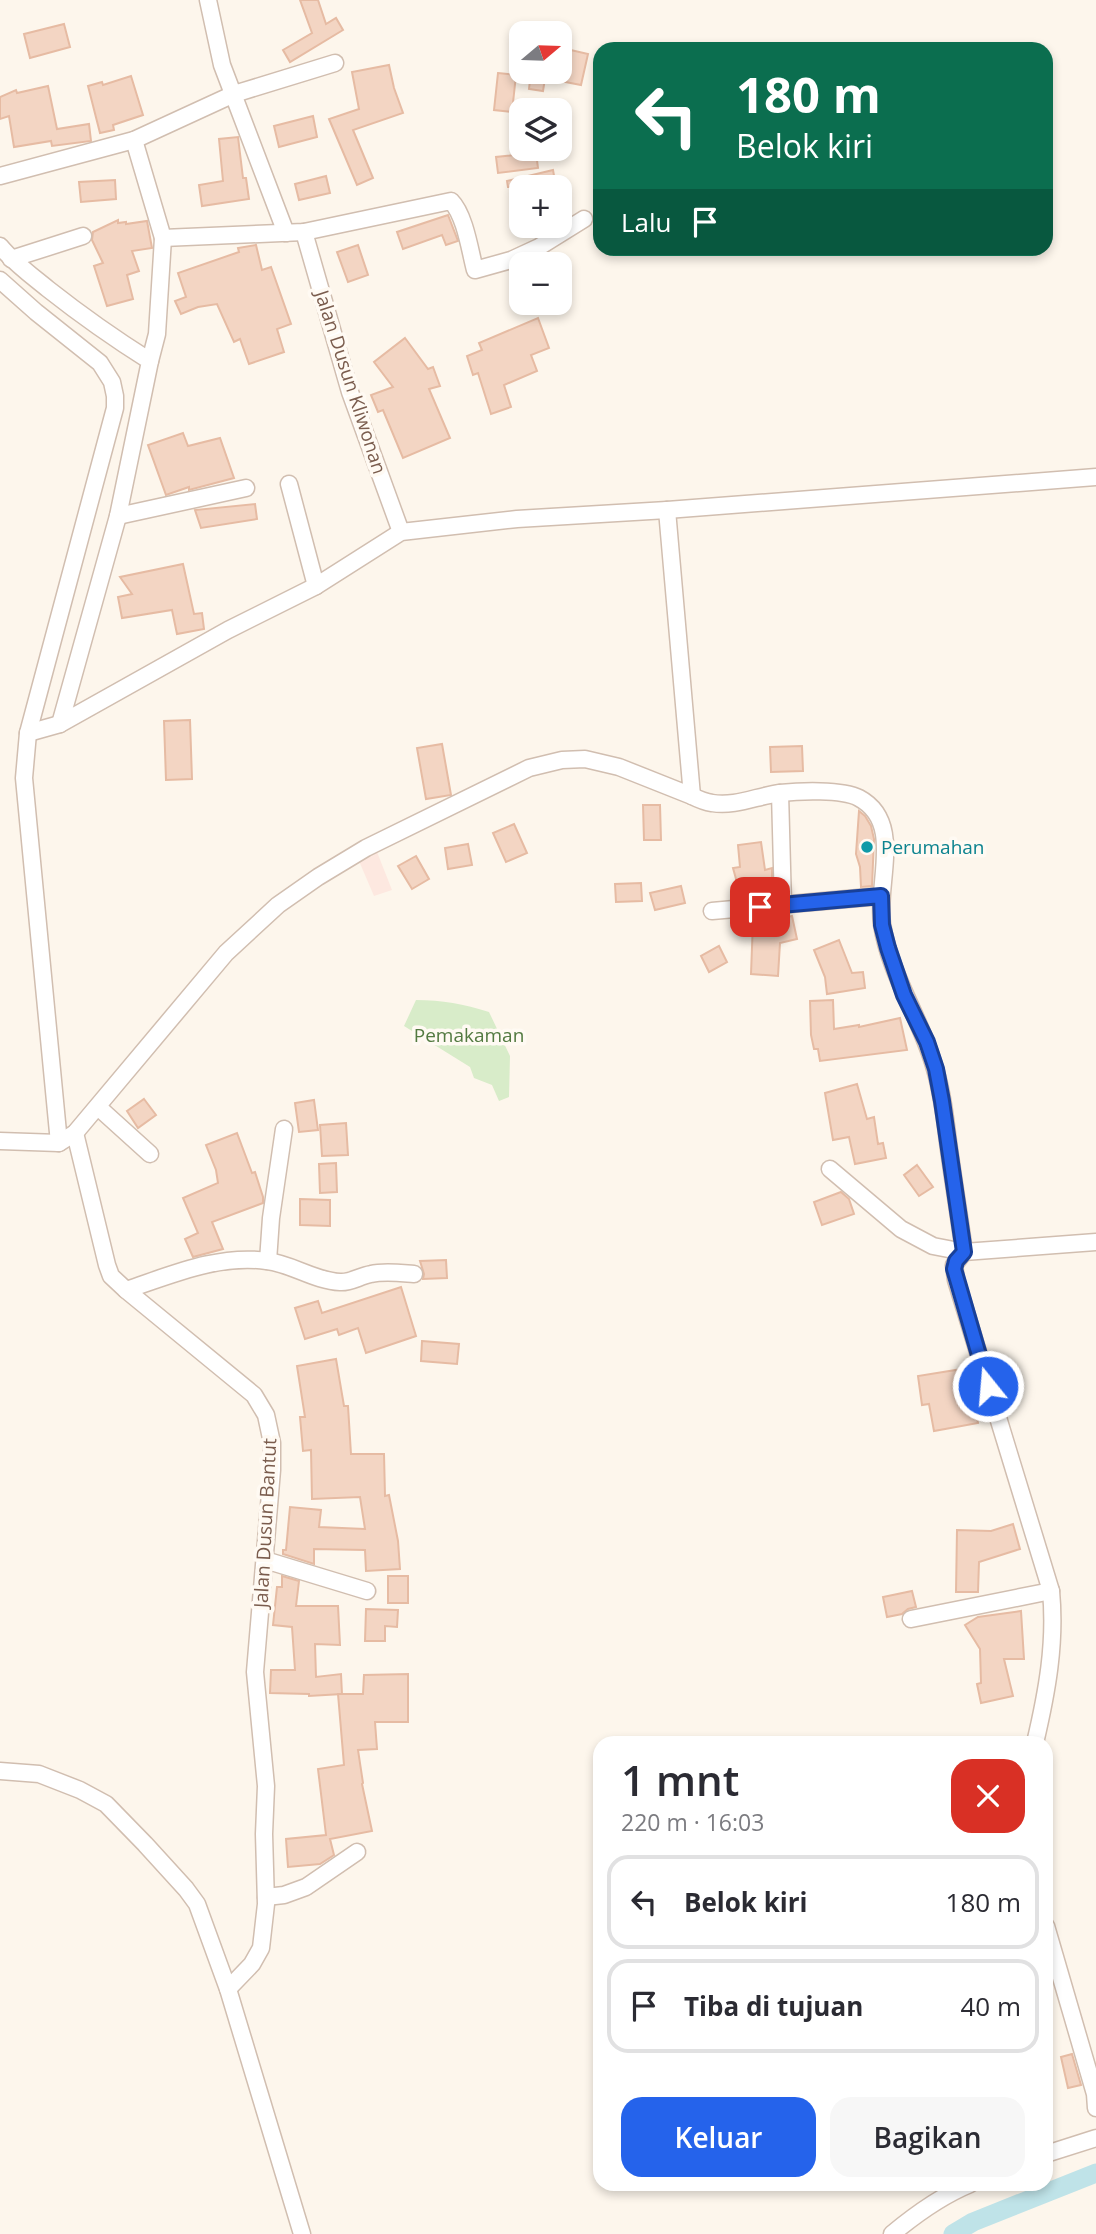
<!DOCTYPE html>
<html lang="id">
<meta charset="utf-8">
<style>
:root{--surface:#fff;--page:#f7f7f7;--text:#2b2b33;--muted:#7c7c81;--line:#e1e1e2;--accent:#2563eb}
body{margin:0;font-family:"Open Sans",sans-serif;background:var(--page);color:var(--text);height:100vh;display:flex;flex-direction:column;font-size:26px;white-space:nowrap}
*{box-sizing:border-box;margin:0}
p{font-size:23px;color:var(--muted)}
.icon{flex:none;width:38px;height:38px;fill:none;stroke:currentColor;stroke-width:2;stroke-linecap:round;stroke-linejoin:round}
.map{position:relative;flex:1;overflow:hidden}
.drawer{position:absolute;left:593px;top:1736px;width:460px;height:455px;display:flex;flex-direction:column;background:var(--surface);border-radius:21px;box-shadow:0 4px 10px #0003}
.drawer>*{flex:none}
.hud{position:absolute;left:593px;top:42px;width:460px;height:214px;border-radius:21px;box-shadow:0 4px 10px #0003;background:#0b6e4f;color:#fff;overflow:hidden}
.needle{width:46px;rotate:71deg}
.controls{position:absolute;left:509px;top:21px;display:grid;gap:14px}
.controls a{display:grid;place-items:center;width:63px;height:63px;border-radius:14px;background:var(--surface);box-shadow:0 4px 10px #0003;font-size:35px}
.pin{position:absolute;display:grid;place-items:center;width:60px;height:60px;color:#fff;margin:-30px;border-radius:14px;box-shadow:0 4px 10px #0006}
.me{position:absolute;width:77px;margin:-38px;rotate:343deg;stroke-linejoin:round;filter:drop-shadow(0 0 5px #0008)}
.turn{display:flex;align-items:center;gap:24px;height:147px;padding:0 28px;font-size:32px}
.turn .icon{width:91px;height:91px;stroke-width:2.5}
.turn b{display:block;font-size:49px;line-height:60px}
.then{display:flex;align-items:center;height:66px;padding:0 28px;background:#0003;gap:14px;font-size:26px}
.round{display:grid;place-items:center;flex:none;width:74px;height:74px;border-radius:21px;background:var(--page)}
.overview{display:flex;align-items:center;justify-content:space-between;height:119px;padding:0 28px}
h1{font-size:42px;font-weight:600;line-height:52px}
.cta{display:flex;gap:14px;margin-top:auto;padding:14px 28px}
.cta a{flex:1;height:80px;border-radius:21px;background:var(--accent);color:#fff;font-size:28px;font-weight:600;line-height:80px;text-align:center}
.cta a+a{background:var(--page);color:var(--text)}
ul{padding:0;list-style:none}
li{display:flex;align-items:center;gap:21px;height:94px;margin:0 14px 10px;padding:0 14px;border:4px solid var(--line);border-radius:21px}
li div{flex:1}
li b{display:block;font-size:26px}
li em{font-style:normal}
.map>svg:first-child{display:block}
.commercial{fill:#fde8e0}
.green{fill:#d8ecc9}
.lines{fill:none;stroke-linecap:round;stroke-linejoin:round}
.canal{stroke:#bfe3e8;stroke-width:19}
.building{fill:#f3d5c3;stroke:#e6bba3;stroke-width:2}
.minor-casing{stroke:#d1beb0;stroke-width:19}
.minor{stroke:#fff;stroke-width:16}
.route-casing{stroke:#184099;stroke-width:18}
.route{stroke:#2563eb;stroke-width:12}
.culture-dot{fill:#0f9aa8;stroke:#fffaf3;stroke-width:2.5}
.labels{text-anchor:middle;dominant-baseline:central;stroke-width:7;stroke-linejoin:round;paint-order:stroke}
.street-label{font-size:19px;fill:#7a5c4d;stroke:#fffaf3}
.culture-label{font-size:19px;fill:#0d838f;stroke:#fffaf3;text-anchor:start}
.park-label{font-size:19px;fill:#537a41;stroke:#fffaf3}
</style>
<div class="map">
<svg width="1096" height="2234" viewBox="0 0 1096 2234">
<rect width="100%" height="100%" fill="#fdf6ec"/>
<!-- commercial -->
<path class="commercial" d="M 377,852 L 392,890 L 374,896 L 359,861 Z"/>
<!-- green -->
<path class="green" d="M 416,1000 C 442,1000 464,1004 489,1012 L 510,1056 L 509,1097 L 499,1101 L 492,1085 L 474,1078 L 470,1067 L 404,1026 Z"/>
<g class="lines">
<!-- canal -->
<path class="canal" d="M 953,2234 L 973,2222 L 1096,2173"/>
</g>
<!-- building -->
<g class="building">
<path d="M 300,0 L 318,0 L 326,24 L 336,18 L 343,30 L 290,62 L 283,50 L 312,33 Z"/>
<path d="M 64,24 L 70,47 L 30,58 L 24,34 Z"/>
<path d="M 562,48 L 588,54 L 581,85 L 560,81 Z"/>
<path d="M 389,65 L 394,88 L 403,113 L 353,130 L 373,178 L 357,185 L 329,119 L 359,109 L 352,72 Z"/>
<path d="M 531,72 L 546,72 L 543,91 L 529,89 Z"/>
<path d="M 498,73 L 516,75 L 512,112 L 494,110 Z"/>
<path d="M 131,76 L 143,115 L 113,125 L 114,130 L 100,133 L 88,86 L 102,82 L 103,85 Z"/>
<path d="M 48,86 L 57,129 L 89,124 L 91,141 L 52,146 L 51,141 L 14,147 L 9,116 L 0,119 L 0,97 L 16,90 L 17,93 Z"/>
<path d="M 313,116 L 317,137 L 279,147 L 274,126 Z"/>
<path d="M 238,137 L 243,178 L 246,178 L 249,199 L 202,206 L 199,185 L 223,181 L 219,139 Z"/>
<path d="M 536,153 L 538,168 L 498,173 L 496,157 Z"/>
<path d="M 553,170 L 556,187 L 508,187 L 507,181 Z"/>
<path d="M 326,176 L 330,193 L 299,200 L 295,184 Z"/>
<path d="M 115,180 L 116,199 L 81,202 L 79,182 Z"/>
<path d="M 448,215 L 458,241 L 446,245 L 442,235 L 403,249 L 397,232 Z"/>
<path d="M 118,220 L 118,223 L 126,222 L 126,224 L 147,221 L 152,248 L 132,251 L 139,271 L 127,275 L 133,299 L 107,306 L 94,266 L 103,263 L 92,240 L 93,232 Z"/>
<path d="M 256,245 L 262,270 L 271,267 L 291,324 L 277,329 L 284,352 L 249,364 L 240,339 L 234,342 L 217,304 L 198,307 L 181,314 L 175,301 L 186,297 L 178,273 L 239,252 L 238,248 Z"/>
<path d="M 358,245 L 368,275 L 348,282 L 337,252 Z"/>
<path d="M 538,318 L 549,348 L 531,355 L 537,371 L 504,385 L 511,407 L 491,414 L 478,373 L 473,375 L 467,356 L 482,350 L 479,343 Z"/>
<path d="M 405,338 L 428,369 L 433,367 L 440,386 L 429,389 L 450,438 L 403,458 L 383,410 L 378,412 L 371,395 L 393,387 L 374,362 Z"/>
<path d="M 183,433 L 188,446 L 220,438 L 234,478 L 189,490 L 189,487 L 166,495 L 148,445 Z"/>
<path d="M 255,504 L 257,519 L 201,528 L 195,510 Z"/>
<path d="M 183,564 L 194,614 L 202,613 L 204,629 L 177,634 L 172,610 L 122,618 L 118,597 L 132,594 L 120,577 Z"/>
<path d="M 190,720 L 192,779 L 166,780 L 164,721 Z"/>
<path d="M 442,744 L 451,795 L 426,799 L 417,748 Z"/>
<path d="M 802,746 L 803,771 L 771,772 L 770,747 Z"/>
<path d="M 643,805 L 660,805 L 661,840 L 644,840 Z"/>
<path d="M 859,811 L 865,816 L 871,826 L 874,839 L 872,886 L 861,887 L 860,867 L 856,854 Z"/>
<path d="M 514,824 L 527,853 L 506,862 L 493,833 Z"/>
<path d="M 761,842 L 765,870 L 772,868 L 772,890 L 741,897 L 733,868 L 740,867 L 738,845 Z"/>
<path d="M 468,844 L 472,865 L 448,869 L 445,848 Z"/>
<path d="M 416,856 L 429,879 L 412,889 L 398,866 Z"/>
<path d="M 641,883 L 642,901 L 616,902 L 615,884 Z"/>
<path d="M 681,886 L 685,903 L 655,910 L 650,893 Z"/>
<path d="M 792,916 L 797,939 L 780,943 L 778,976 L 751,974 L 753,921 L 770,921 Z"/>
<path d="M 839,940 L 852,973 L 863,972 L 865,988 L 827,994 L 825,977 L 814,950 Z"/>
<path d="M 719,946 L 727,962 L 709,972 L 701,956 Z"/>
<path d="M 833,1000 L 834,1029 L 859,1025 L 859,1027 L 900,1018 L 907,1050 L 820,1061 L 818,1049 L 814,1049 L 811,1035 L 810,1001 Z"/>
<path d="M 857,1084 L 867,1119 L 874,1117 L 878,1144 L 883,1143 L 886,1158 L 855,1164 L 849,1137 L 833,1140 L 825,1093 Z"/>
<path d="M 144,1099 L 156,1115 L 138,1128 L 127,1111 Z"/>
<path d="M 314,1100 L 318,1130 L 299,1132 L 295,1103 Z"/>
<path d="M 346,1123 L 348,1155 L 322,1156 L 320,1125 Z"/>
<path d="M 237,1133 L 252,1173 L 255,1172 L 263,1197 L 263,1203 L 212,1222 L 223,1249 L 193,1257 L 185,1239 L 198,1233 L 183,1198 L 218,1183 L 216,1170 L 206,1145 Z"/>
<path d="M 336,1163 L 337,1192 L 320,1193 L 319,1164 Z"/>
<path d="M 917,1165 L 933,1187 L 919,1196 L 904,1175 Z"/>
<path d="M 841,1192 L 849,1199 L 854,1214 L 822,1225 L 814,1202 Z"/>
<path d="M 300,1199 L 330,1200 L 330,1226 L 300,1225 Z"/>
<path d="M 446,1260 L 447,1278 L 423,1279 L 424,1274 L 420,1261 Z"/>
<path d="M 401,1287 L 416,1336 L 366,1353 L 358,1328 L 339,1335 L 337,1329 L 305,1339 L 295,1308 L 318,1301 L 322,1313 Z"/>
<path d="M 422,1341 L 459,1344 L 457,1364 L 421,1361 Z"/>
<path d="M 336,1359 L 344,1406 L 348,1406 L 351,1454 L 384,1454 L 385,1496 L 389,1495 L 398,1541 L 400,1569 L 366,1571 L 365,1550 L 314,1549 L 314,1564 L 283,1554 L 283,1550 L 286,1550 L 290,1507 L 321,1510 L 319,1527 L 365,1529 L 360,1497 L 312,1499 L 311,1450 L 303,1451 L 300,1417 L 305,1417 L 297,1366 Z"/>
<path d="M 962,1369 L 968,1409 L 975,1408 L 978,1423 L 934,1431 L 929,1404 L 922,1405 L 918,1376 Z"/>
<path d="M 1013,1524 L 1020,1549 L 979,1562 L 978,1592 L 956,1592 L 957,1530 L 991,1531 Z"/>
<path d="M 282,1576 L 299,1581 L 296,1606 L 338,1606 L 340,1645 L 315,1644 L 316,1677 L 341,1674 L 342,1694 L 309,1696 L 309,1694 L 270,1693 L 271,1670 L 295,1670 L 292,1627 L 273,1625 L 277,1587 L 282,1587 Z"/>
<rect x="388" y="1576" width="20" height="27"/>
<path d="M 912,1591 L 916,1607 L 908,1609 L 902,1614 L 887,1617 L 883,1597 Z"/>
<path d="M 366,1609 L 398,1610 L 397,1627 L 385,1626 L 385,1641 L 365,1641 Z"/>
<path d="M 1021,1611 L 1024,1659 L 1004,1659 L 1013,1696 L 981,1703 L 977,1684 L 981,1683 L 980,1649 L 965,1625 L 978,1617 Z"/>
<path d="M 408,1674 L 408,1722 L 375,1722 L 377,1749 L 358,1750 L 363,1783 L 362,1784 L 372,1831 L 330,1839 L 334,1855 L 320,1864 L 288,1867 L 286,1839 L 326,1835 L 318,1769 L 344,1765 L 338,1694 L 363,1694 L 364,1675 Z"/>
<path d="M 1072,2054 L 1081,2085 L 1068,2088 L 1061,2057 Z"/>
</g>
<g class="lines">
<defs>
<g id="minor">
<path d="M 208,0 L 222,65 L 286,233"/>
<path d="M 134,140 L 163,238 L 304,232 L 451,201 C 465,215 470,251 475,270 L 511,260 L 539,247 L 584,219"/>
<path d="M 0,176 L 134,140 L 234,94 L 335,63"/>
<path d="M 304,232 L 350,392 L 401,532"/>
<path d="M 0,246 C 14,263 31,275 48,289 C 81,315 115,339 150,361 L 118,516 L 60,724"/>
<path d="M 11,259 L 83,236"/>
<path d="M 0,280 L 36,312 L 100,363 L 112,382 L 115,396 L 115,408 L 28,733 L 24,778 L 59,1143"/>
<path d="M 150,361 L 157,334 L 163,238"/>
<path d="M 289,484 L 316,586"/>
<path d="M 118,516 L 246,488"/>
<path d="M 28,733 L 60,724 L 228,630 L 316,586 L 401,532 L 517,519 L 667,510 L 1096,477"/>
<path d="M 780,793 L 783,905"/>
<path d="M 692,796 C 698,799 705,802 712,803 C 735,807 757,796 780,793 C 799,791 842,789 859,798 C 904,822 876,883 882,924 C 890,976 922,1020 935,1069 C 942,1092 945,1117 948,1142 C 953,1179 959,1215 964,1252"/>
<path d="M 712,911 L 881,896"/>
<path d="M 98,1107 L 150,1154"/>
<path d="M 75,1133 L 107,1265 L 111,1276 L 126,1290 L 254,1395 L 266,1415 L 272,1443 L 272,1470 L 255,1672 L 266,1786 L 264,1834 L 266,1904 L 261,1948 L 252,1964 L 228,1989"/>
<path d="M 0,1141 L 59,1143 L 75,1133 L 226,953 L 278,905 L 318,877 L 366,848 L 529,768 L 562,760 L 585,759 L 619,767 L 692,796 L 667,510"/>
<path d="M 830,1169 L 901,1229 L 933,1246 L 964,1252 L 1096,1242"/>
<path d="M 964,1252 L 954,1265 L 956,1280 L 1051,1591 C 1056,1643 1047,1692 1035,1743"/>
<path d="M 268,1261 L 271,1218 L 284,1129"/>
<path d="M 126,1290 C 171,1275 219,1254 267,1261 C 292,1264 315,1281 340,1282 C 350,1283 360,1276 371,1274 C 384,1271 400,1273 414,1274"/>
<path d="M 265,1560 L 367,1591"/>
<path d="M 911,1619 L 1051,1591"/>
<path d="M 0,1771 L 39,1774 L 80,1790 L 106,1804 L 145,1844 L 186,1889 L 197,1904 L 228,1989 L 302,2234"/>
<path d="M 266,1897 L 284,1895 L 306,1887 L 357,1852"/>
<path d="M 1046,1926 L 1095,2094 L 1096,2108"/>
<path d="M 1046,2154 L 1096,2138"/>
<path d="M 892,2234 C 916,2214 941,2196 970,2184"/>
</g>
</defs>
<!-- minor casing -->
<use href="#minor" class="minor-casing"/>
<!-- minor -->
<use href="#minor" class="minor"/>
</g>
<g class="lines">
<defs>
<path id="route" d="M 760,907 L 881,896 L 882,925 L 888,948 L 904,995 L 927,1042 L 936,1069 L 942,1101 L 964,1252 L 956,1261 L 954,1269 L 988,1386"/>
</defs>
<!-- route casing -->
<use href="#route" class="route-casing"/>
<!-- route -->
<use href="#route" class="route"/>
</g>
<!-- markers -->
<circle class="culture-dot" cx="867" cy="847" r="7"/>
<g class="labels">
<!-- street labels -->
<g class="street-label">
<text transform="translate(351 382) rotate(72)">Jalan Dusun Kliwonan</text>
<text transform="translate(265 1523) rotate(-87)">Jalan Dusun Bantut</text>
</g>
<!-- culture labels -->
<g class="culture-label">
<text x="881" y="847">Perumahan</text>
</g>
<!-- park labels -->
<g class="park-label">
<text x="469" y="1035">Pemakaman</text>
</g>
</g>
</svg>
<div class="controls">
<a><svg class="needle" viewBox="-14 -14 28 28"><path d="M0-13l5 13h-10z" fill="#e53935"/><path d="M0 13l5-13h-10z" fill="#7c7c81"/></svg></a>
<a><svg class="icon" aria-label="layers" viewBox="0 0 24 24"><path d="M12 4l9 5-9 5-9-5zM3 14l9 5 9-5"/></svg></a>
<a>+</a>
<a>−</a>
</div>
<div class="pin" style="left:760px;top:907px;background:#d93025"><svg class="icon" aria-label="arrive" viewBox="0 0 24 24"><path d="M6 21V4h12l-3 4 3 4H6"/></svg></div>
<svg class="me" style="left:988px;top:1386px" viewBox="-20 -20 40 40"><circle r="17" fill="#2563eb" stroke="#fff" stroke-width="3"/><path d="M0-11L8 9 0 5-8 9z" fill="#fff"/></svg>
<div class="hud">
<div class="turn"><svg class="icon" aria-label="left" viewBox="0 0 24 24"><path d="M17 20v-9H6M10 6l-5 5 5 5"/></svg><div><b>180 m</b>Belok kiri</div></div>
<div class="then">Lalu<svg class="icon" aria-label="arrive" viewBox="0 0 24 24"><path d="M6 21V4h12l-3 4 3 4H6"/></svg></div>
</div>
<section class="drawer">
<div class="overview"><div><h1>1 mnt</h1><p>220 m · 16:03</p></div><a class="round" style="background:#d93025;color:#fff"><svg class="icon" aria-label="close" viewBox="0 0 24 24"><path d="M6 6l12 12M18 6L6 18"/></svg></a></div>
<ul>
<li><svg class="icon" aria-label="left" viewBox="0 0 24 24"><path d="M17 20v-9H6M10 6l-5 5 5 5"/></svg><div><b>Belok kiri</b></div><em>180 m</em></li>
<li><svg class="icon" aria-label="arrive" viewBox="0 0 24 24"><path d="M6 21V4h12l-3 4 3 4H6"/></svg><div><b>Tiba di tujuan</b></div><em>40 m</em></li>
</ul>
<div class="cta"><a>Keluar</a><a>Bagikan</a></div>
</section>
</div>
